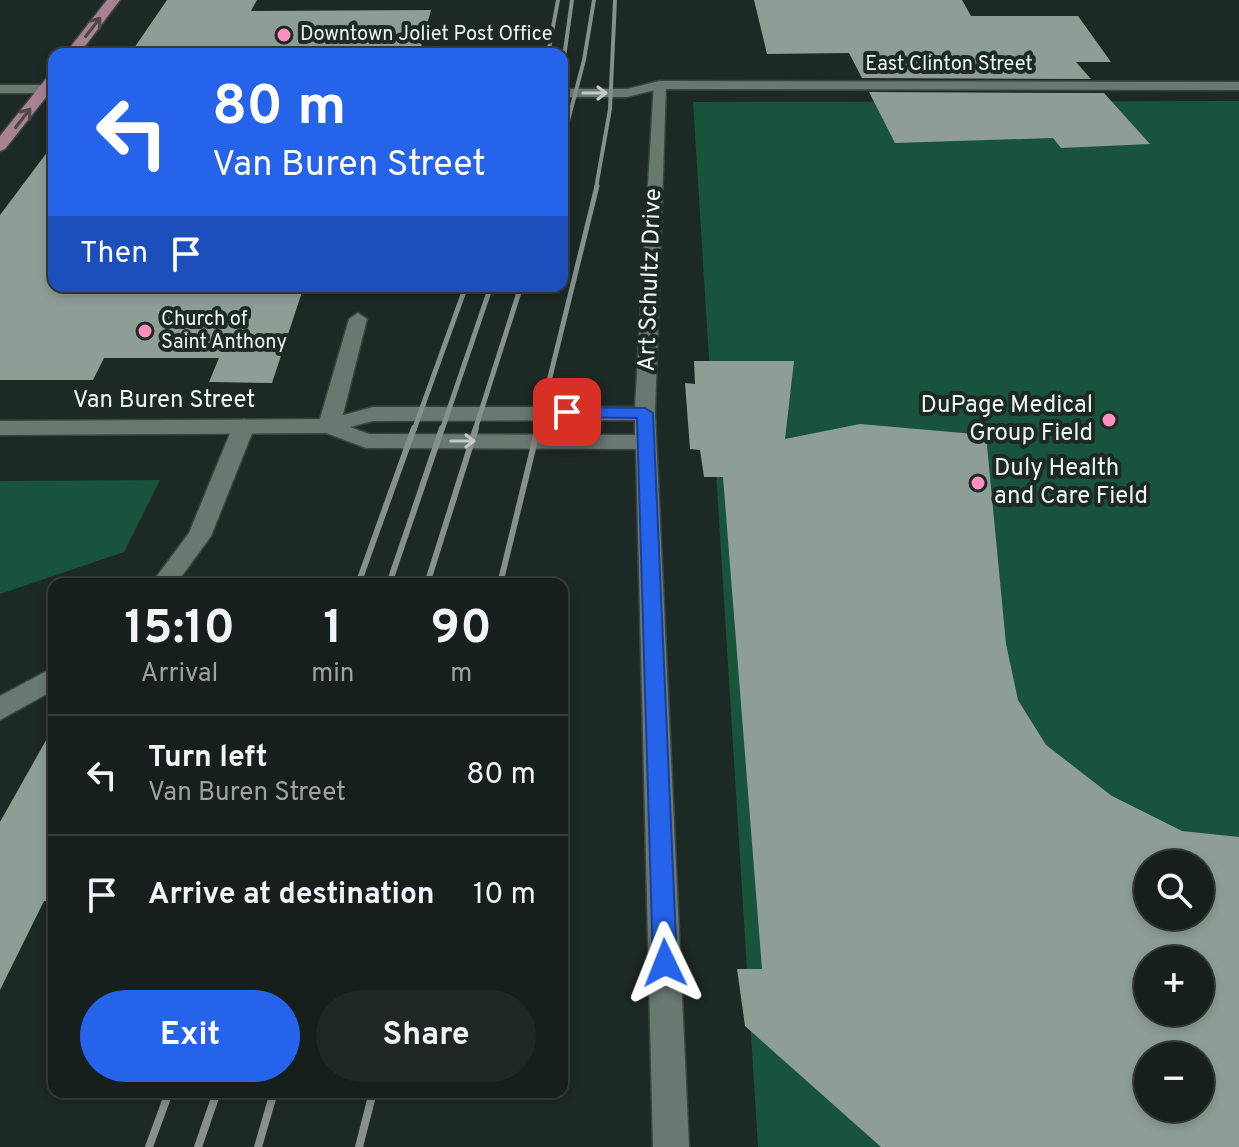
<!DOCTYPE html>
<meta charset="utf-8">
<style>
:root{--surface:#161f1b;--page:#1f2724;--text:#f1f3f6;--muted:#9ea2a3;--line:#353d3a;--accent:#2563eb}
body{margin:0;font-family:Overpass,sans-serif;background:var(--page);color:var(--text);height:100vh;display:flex;flex-direction:column;font-size:30px;white-space:nowrap}
*{box-sizing:border-box;margin:0}
p{font-size:26px;color:var(--muted)}
.icon{flex:none;width:44px;height:44px;fill:none;stroke:currentColor;stroke-width:2;stroke-linecap:round;stroke-linejoin:round}
.map{position:relative;flex:1;overflow:hidden}
.details{position:absolute;left:48px;top:578px;width:520px;height:520px;display:flex;flex-direction:column;background:var(--surface);border-radius:16px;box-shadow:0 4px 12px #0003,0 0 0 2px var(--line)}
.details>*{flex:none}
.hud{position:absolute;left:48px;top:48px;width:520px;height:244px;border-radius:16px;box-shadow:0 4px 12px #0003,0 0 0 2px var(--line);background:#2563eb;color:#fff;overflow:hidden}
.buttons{position:absolute;left:1134px;top:850px;display:grid;gap:16px}
.buttons a{display:grid;place-items:center;width:80px;height:80px;border-radius:50%;background:var(--surface);box-shadow:0 4px 12px #0003,0 0 0 2px var(--line);font-size:40px}
.pin{position:absolute;display:grid;place-items:center;width:68px;height:68px;color:#fff;margin:-34px;border-radius:16px;box-shadow:0 4px 12px #0006}
.me{position:absolute;width:88px;margin:-44px;rotate:358deg;stroke-linejoin:round;filter:drop-shadow(0 0 6px #0008)}
.turn{display:flex;align-items:center;gap:28px;height:168px;padding:0 32px;font-size:36px}
.turn .icon{width:104px;height:104px;stroke-width:2.5}
.turn b{display:block;font-size:56px;line-height:68px}
.then{display:flex;align-items:center;height:76px;padding:0 32px;background:#0003;gap:16px;font-size:30px}
.eta{display:flex;justify-content:space-evenly;align-items:center;height:136px;text-align:center}
.eta b{font-size:48px;font-weight:700;line-height:56px}
.cta{display:flex;gap:16px;margin-top:auto;padding:16px 32px}
.cta a{flex:1;height:92px;border-radius:48px;background:var(--accent);color:#fff;font-size:32px;font-weight:700;line-height:92px;text-align:center}
.cta a+a{background:var(--page);color:var(--text)}
ul{padding:0;list-style:none}
li{display:flex;align-items:center;gap:24px;height:120px;padding:0 32px;border-top:2px solid var(--line)}
li div{flex:1}
li b{display:block;font-size:30px}
li em{font-style:normal}
.map>svg:first-child{display:block}
.green{fill:#18533e;fill-rule:evenodd}
.building{fill:#8e9d96;fill-rule:evenodd}
.lines{fill:none;stroke-linecap:round;stroke-linejoin:round}
.service-casing{stroke:#3a4440;stroke-width:3}
.minor-casing{stroke:#3a4440;stroke-width:3}
.tertiary-casing{stroke:#3a4440;stroke-width:3}
.primary-casing{stroke:#3a4440;stroke-width:3}
.service{fill:#6a7872;fill-rule:evenodd}
.minor{fill:#6a7872;fill-rule:evenodd}
.tertiary{fill:#6a7872;fill-rule:evenodd}
.primary{fill:#a88291;fill-rule:evenodd}
.rail-far3{stroke:#86908c;stroke-width:4}
.rail-far2{stroke:#86908c;stroke-width:5}
.rail-far1{stroke:#86908c;stroke-width:6}
.rail{stroke:#86908c;stroke-width:8}
.oneway{stroke:#4e484a}
.oneway2{stroke:#c0cac6}
.route{fill:#2563eb;stroke:#184099;stroke-width:2}
.poi-dot{fill:#fd8ebe;stroke:#1d2924;stroke-width:3}
.labels{text-anchor:middle;dominant-baseline:central;stroke-width:8;stroke-linejoin:round;paint-order:stroke}
.far-poi-label{font-size:20px;fill:#eef6f3;stroke:#1d2924;text-anchor:start}
.far-street-label{font-size:20px;fill:#eef6f3;stroke:#1d2924}
.street-label{font-size:24px;fill:#eef6f3;stroke:#1d2924}
.poi-label{font-size:24px;fill:#eef6f3;stroke:#1d2924;text-anchor:end}
</style>
<div class="map">
<svg width="1239" height="1147" viewBox="0 0 1239 1147">
<rect width="100%" height="100%" fill="#1d2924"/>
<!-- green -->
<g class="green">
<path d="M 1239,101 L 1239,1147 L 758,1147 L 693,102 ZM 1148,864 L 1200,864 L 1200,916 L 1148,916 ZM 1148,960 L 1200,960 L 1200,1012 L 1148,1012 ZM 1148,1056 L 1200,1056 L 1200,1108 L 1148,1108 Z"/>
<path d="M 160,480 L 124,552 L 0,594 L 0,481 Z"/>
</g>
<!-- building -->
<g class="building">
<path d="M 167,0 L 257,0 L 251,11 L 431,10 L 419,54 L 130,54 Z"/>
<path d="M 754,0 L 962,0 L 971,16 L 1078,16 L 1111,62 L 1076,62 L 1091,79 L 862,78 L 849,53 L 767,54 Z"/>
<path d="M 869,92 L 1104,93 L 1150,144 L 1061,148 L 1053,138 L 895,143 Z"/>
<path d="M 54,143 L 54,286 L 304,286 L 272,383 L 209,382 L 219,358 L 104,358 L 93,380 L 0,380 L 0,215 Z"/>
<path d="M 694,361 L 794,361 L 785,439 L 860,424 L 986,435 L 1006,644 L 1018,700 L 1046,745 L 1112,796 L 1182,831 L 1239,837 L 1239,1147 L 881,1147 L 745,1026 L 737,969 L 762,969 L 723,477 L 704,477 L 700,450 L 690,449 L 685,383 L 695,384 ZM 1148,864 L 1200,864 L 1200,916 L 1148,916 ZM 1148,960 L 1200,960 L 1200,1012 L 1148,1012 ZM 1148,1056 L 1200,1056 L 1200,1108 L 1148,1108 Z"/>
<path d="M 54,726 L 54,902 L 44,901 L 0,990 L 0,822 Z"/>
</g>
<g class="lines">
<defs>
<g id="service">
<path d="M 358,313 L 367,319 L 340,426 L 336,431 L 322,431 L 318,426 L 349,319 Z"/>
<path d="M 244,419 L 255,426 L 211,536 L 176,584 L 151,584 L 189,533 L 233,426 Z"/>
<path d="M 54,667 L 54,690 L 0,720 L 0,696 Z"/>
</g>
<path id="minor" d="M 654,82 L 666,85 L 655,413 L 689,1147 L 653,1147 L 636,449 L 366,448 L 326,433 L 0,435 L 0,421 L 329,419 L 373,407 L 635,407 ZM 635,420 L 635,435 L 369,434 L 350,427 L 373,421 Z"/>
<g id="tertiary">
<path d="M 659,81 L 1239,82 L 1239,90 L 659,89 L 627,97 L 562,97 L 562,89 L 627,89 Z"/>
<rect x="0" y="85" width="54" height="8"/>
</g>
<g id="primary">
<path d="M 107,0 L 120,0 L 79,54 L 65,54 Z"/>
<path d="M 54,74 L 54,87 L 5,149 L 0,151 L 0,136 L 49,75 Z"/>
</g>
</defs>
<!-- service casing -->
<use href="#service" class="service-casing"/>
<!-- minor casing -->
<use href="#minor" class="minor-casing"/>
<!-- tertiary casing -->
<use href="#tertiary" class="tertiary-casing"/>
<!-- primary casing -->
<use href="#primary" class="primary-casing"/>
<!-- service -->
<use href="#service" class="service"/>
<!-- minor -->
<use href="#minor" class="minor"/>
<!-- tertiary -->
<use href="#tertiary" class="tertiary"/>
<!-- primary -->
<use href="#primary" class="primary"/>
<!-- rail-far3 -->
<g class="rail-far3">
<path d="M 548,54 L 558,0"/>
<path d="M 562,72 L 572,0"/>
<path d="M 562,144 L 584,60 L 594,0"/>
<path d="M 596,188 L 610,109 L 615,0"/>
</g>
<!-- rail-far2 -->
<g class="rail-far2">
<path d="M 414,430 L 466,286"/>
<path d="M 442,430 L 491,286"/>
<path d="M 475,430 L 521,286"/>
<path d="M 537,430 L 597,186"/>
</g>
<!-- rail-far1 -->
<g class="rail-far1">
<path d="M 358,584 L 414,428"/>
<path d="M 389,584 L 442,428"/>
<path d="M 427,584 L 476,428"/>
<path d="M 500,584 L 538,428"/>
</g>
<!-- rail -->
<g class="rail">
<path d="M 149,1147 L 169,1092"/>
<path d="M 198,1147 L 217,1092"/>
<path d="M 258,1147 L 274,1092"/>
<path d="M 359,1147 L 373,1092"/>
</g>
</g>
<!-- one-way arrows -->
<defs><path id="oneway-shaft" d="M-6 0H5M1.5-3L5.5 0L1.5 3" fill="none" stroke-width="1.6" stroke-linecap="round" stroke-linejoin="round" transform="scale(2)"/></defs>
<g class="oneway">
<use href="#oneway-shaft" transform="translate(93 27) rotate(-52)"/>
<use href="#oneway-shaft" transform="translate(23 118) rotate(-52)"/>
</g>
<g class="oneway2">
<use href="#oneway-shaft" transform="translate(595 93)"/>
<use href="#oneway-shaft" transform="translate(463 441)"/>
</g>
<!-- route -->
<path class="route" d="M 645,408 L 653,413 L 677,963 L 674,971 L 665,975 L 656,971 L 653,963 L 637,418 L 567,417 L 559,412 L 567,407 Z"/>
<!-- markers -->
<g class="poi-dot">
<circle cx="284" cy="35" r="8"/>
<circle cx="145" cy="331" r="8"/>
<circle cx="1109" cy="420" r="8"/>
<circle cx="978" cy="483" r="8"/>
</g>
<g class="labels">
<!-- far-poi labels -->
<g class="far-poi-label">
<text x="300" y="35">Downtown Joliet Post Office</text>
<text x="161" y="320">Church of<tspan x="161" dy="23">Saint Anthony</tspan></text>
</g>
<!-- far-street labels -->
<g class="far-street-label">
<text x="949" y="65">East Clinton Street</text>
</g>
<!-- street labels -->
<g class="street-label">
<text transform="translate(651 280) rotate(-88)">Art Schultz Drive</text>
<text x="164" y="401">Van Buren Street</text>
</g>
<!-- poi labels -->
<g class="poi-label">
<text x="1093" y="406">DuPage Medical<tspan x="1093" dy="28">Group Field</tspan></text>
<text x="994" y="469" text-anchor="start">Duly Health<tspan x="994" dy="28">and Care Field</tspan></text>
</g>
</g>
</svg>
<div class="buttons">
<a><svg class="icon" aria-label="search" viewBox="0 0 24 24"><circle cx="10" cy="10" r="6"/><path d="M15 15l6 6"/></svg></a>
<a>+</a>
<a>−</a>
</div>
<div class="pin" style="left:567px;top:412px;background:#d93025"><svg class="icon" aria-label="arrive" viewBox="0 0 24 24"><path d="M6 21V4h12l-3 4 3 4H6"/></svg></div>
<svg class="me" style="left:665px;top:963px" viewBox="-20 -20 40 40"><path d="M0-17L14 15 0 8-14 15z" fill="#2563eb" stroke="#fff" stroke-width="4"/></svg>
<div class="hud">
<div class="turn"><svg class="icon" aria-label="left" viewBox="0 0 24 24"><path d="M17 20v-9H6M10 6l-5 5 5 5"/></svg><div><b>80 m</b>Van Buren Street</div></div>
<div class="then">Then<svg class="icon" aria-label="arrive" viewBox="0 0 24 24"><path d="M6 21V4h12l-3 4 3 4H6"/></svg></div>
</div>
<section class="details">
<div class="eta">
<div><b>15:10</b><p>Arrival</p></div>
<div><b>1</b><p>min</p></div>
<div><b>90</b><p>m</p></div>
</div>
<ul>
<li><svg class="icon" aria-label="left" viewBox="0 0 24 24"><path d="M17 20v-9H6M10 6l-5 5 5 5"/></svg><div><b>Turn left</b><p>Van Buren Street</p></div><em>80 m</em></li>
<li><svg class="icon" aria-label="arrive" viewBox="0 0 24 24"><path d="M6 21V4h12l-3 4 3 4H6"/></svg><div><b>Arrive at destination</b></div><em>10 m</em></li>
</ul>
<div class="cta"><a>Exit</a><a>Share</a></div>
</section>
</div>
